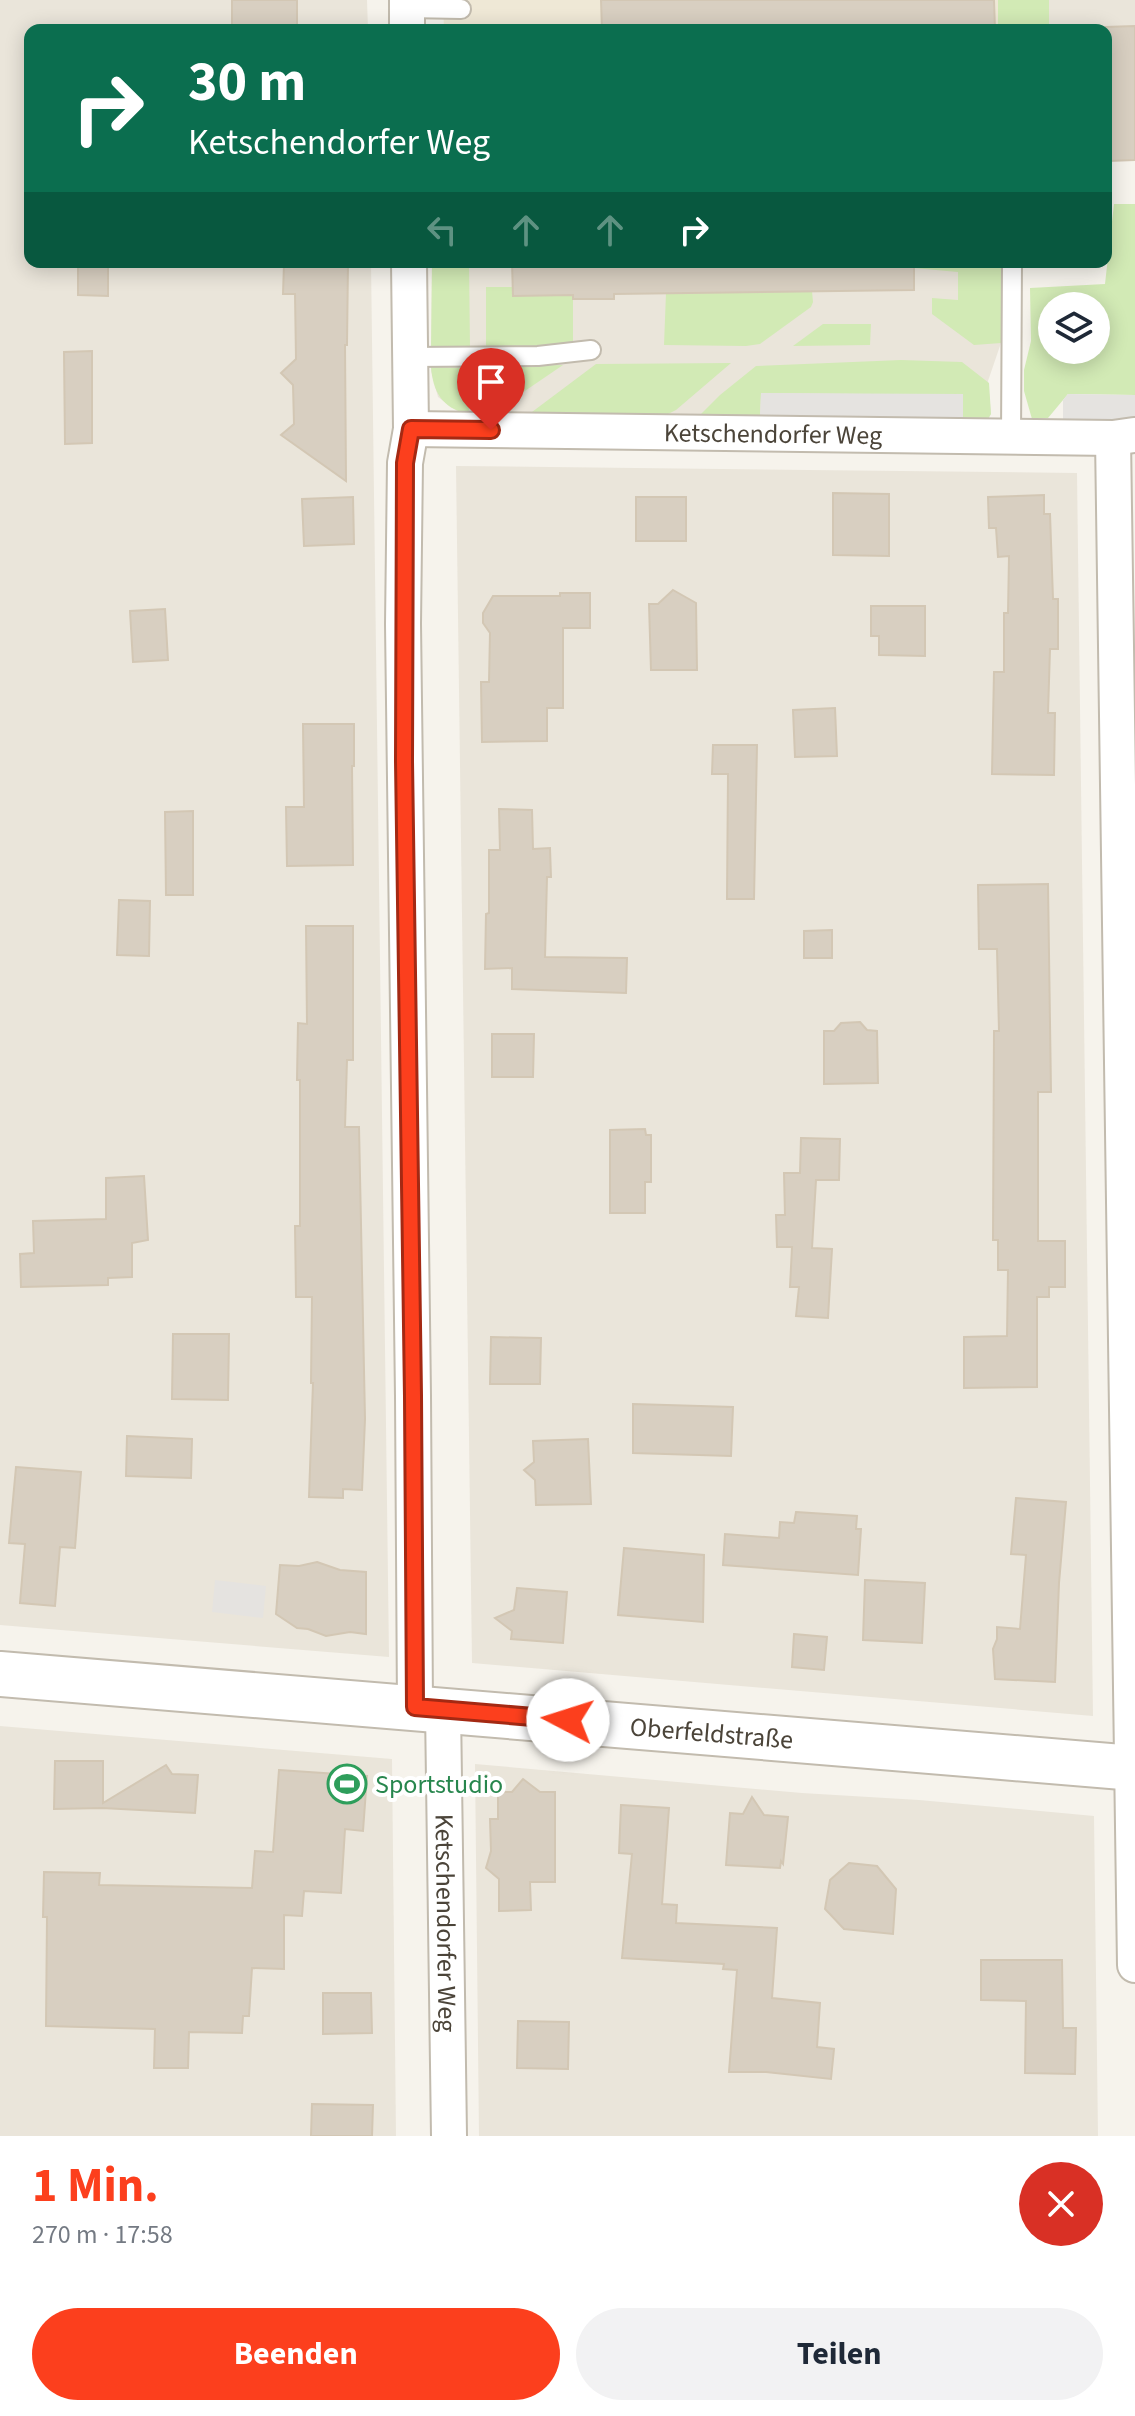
<!DOCTYPE html>
<html lang="de">
<meta charset="utf-8">
<style>
:root{--surface:#fff;--page:#f2f2f3;--text:#1f2937;--muted:#747a83;--accent:#fc3f1d}
body{margin:0;font-family:"Source Sans 3",sans-serif;background:var(--page);color:var(--text);height:100vh;display:flex;flex-direction:column;font-size:30px;white-space:nowrap}
*{box-sizing:border-box;margin:0}
p{font-size:26px;color:var(--muted)}
.icon{flex:none;width:44px;height:44px;fill:none;stroke:currentColor;stroke-width:2;stroke-linecap:round;stroke-linejoin:round}
.map{position:relative;height:2136px;overflow:hidden}
.sheet{display:flex;flex-direction:column;background:var(--surface);flex:1}
.sheet>*{flex:none}
.guide{position:absolute;left:24px;top:24px;width:1088px;height:244px;border-radius:16px;box-shadow:0 4px 20px #0003;background:#0b6e4f;color:#fff;overflow:hidden}
.fabs{position:absolute;left:1038px;top:292px;display:grid;gap:16px}
.fabs a{display:grid;place-items:center;width:72px;height:72px;border-radius:50%;background:var(--surface);box-shadow:0 4px 20px #0003;font-size:40px}
.pin{position:absolute;display:grid;place-items:center;width:68px;height:68px;color:#fff;margin:-82px -34px;border-radius:50% 50% 50% 0;rotate:-45deg;box-shadow:0 0 8px #0007}
.pin .icon{rotate:45deg}
.me{position:absolute;width:88px;margin:-44px;rotate:275deg;stroke-linejoin:round;filter:drop-shadow(0 0 6px #0008)}
.turn{display:flex;align-items:center;gap:28px;height:168px;padding:0 32px;font-size:36px}
.turn .icon{width:104px;height:104px;stroke-width:2.5}
.turn b{display:block;font-size:56px;line-height:68px}
.lanes{display:flex;align-items:center;height:76px;padding:0 32px;background:#0003;justify-content:center;gap:40px;direction:ltr}
.lanes .off{opacity:.35}
.round{display:grid;place-items:center;flex:none;width:84px;height:84px;border-radius:42px;background:var(--page)}
.head{display:flex;align-items:center;justify-content:space-between;height:136px;padding:0 32px}
h1{font-size:48px;font-weight:700;line-height:60px;color:var(--accent)}
.button{display:flex;gap:16px;margin-top:auto;padding:16px 32px}
.button a{flex:1;height:92px;border-radius:48px;background:var(--accent);color:#fff;font-size:32px;font-weight:700;line-height:92px;text-align:center}
.button a+a{background:var(--page);color:var(--text)}
.map>svg:first-child{display:block}
.residential{fill:#eae5da}
.education{fill:#efe8d6}
.green{fill:#d2eab5;fill-rule:evenodd}
.parking{fill:#e5e3e0}
.building{fill:#d8cfc1;stroke:#d3c7b4;stroke-width:2}
.lines{fill:none;stroke-linecap:round;stroke-linejoin:round}
.service-casing{stroke:#c2bbae;stroke-width:22}
.minor-casing{stroke:#c2bbae;stroke-width:38}
.tertiary-casing{stroke:#c2bbae;stroke-width:48}
.service{stroke:#fff;stroke-width:18}
.minor{stroke:#fff;stroke-width:34}
.tertiary{stroke:#fff;stroke-width:44}
.route-casing{stroke:#a42913;stroke-width:20}
.route{stroke:#fc3f1d;stroke-width:14}
.labels{text-anchor:middle;dominant-baseline:central;stroke-width:8;stroke-linejoin:round;paint-order:stroke}
.street-label{font-size:26px;fill:#4b4439;stroke:#fff}
.leisure-label{font-size:26px;fill:#27864d;stroke:#fff;text-anchor:start}
</style>
<div class="map">
<svg width="1135" height="2136" viewBox="0 0 1135 2136">
<rect width="100%" height="100%" fill="#f6f3ec"/>
<!-- residential -->
<g class="residential">
<path d="M 0,0 L 367,0 L 368,30 L 30,30 L 30,262 L 371,262 L 389,1657 L 0,1625 Z"/>
<path d="M 1049,0 L 1135,0 L 1135,152 L 1106,155 L 1106,30 L 1049,30 Z"/>
<path d="M 432,262 L 1001,262 L 1002,340 L 988,381 L 991,414 L 988,419 L 760,416 L 697,418 L 590,414 L 468,414 L 457,411 L 438,397 L 431,371 Z"/>
<path d="M 456,466 L 1077,473 L 1093,1716 L 472,1663 Z"/>
<path d="M 0,1726 L 392,1759 L 396,2136 L 0,2136 Z"/>
<path d="M 475,1764 L 802,1793 L 919,1800 L 1094,1816 L 1098,2136 L 479,2136 Z"/>
</g>
<!-- education -->
<path class="education" d="M 443,0 L 998,0 L 998,30 L 444,30 Z"/>
<!-- green -->
<g class="green">
<rect x="998" y="0" width="51" height="30"/>
<path d="M 1114,204 L 1135,204 L 1135,395 L 1068,394 L 1048,418 L 1032,419 L 1024,391 L 1024,370 L 1031,341 L 1030,288 L 1105,284 ZM 1052,306 L 1096,306 L 1096,350 L 1052,350 Z"/>
<path d="M 432,262 L 469,262 L 470,348 L 431,349 Z"/>
<path d="M 914,262 L 1001,262 L 1001,343 L 974,345 L 932,314 L 932,298 L 958,300 L 958,272 L 914,268 Z"/>
<path d="M 486,287 L 513,287 L 513,296 L 573,295 L 573,346 L 486,347 Z"/>
<path d="M 812,291 L 813,302 L 811,307 L 760,344 L 746,346 L 664,345 L 666,293 Z"/>
<path d="M 823,324 L 871,324 L 870,345 L 793,346 Z"/>
<path d="M 901,360 L 962,362 L 989,383 L 991,414 L 988,419 L 963,418 L 963,395 L 761,393 L 760,416 L 697,418 L 720,395 L 756,366 Z"/>
<path d="M 731,363 L 676,410 L 660,418 L 590,414 L 532,415 L 532,412 L 596,364 Z"/>
<path d="M 563,365 L 491,414 L 488,414 L 488,366 Z"/>
<path d="M 431,367 L 470,368 L 471,398 L 468,414 C 442,408 433,392 431,367 Z"/>
</g>
<!-- parking -->
<g class="parking">
<path d="M 761,393 L 963,394 L 963,418 L 760,416 Z"/>
<path d="M 1068,394 L 1135,395 L 1135,420 L 1063,421 L 1063,400 Z"/>
<path d="M 215,1580 L 266,1586 L 263,1618 L 212,1612 Z"/>
</g>
<!-- building -->
<g class="building">
<rect x="232" y="0" width="65" height="30"/>
<path d="M 601,0 L 994,0 L 995,30 L 602,30 Z"/>
<path d="M 1135,26 L 1135,160 L 1109,161 L 1106,27 Z"/>
<path d="M 78,262 L 108,262 L 108,296 L 78,295 Z"/>
<path d="M 302,262 L 348,262 L 347,345 L 345,345 L 346,481 L 281,435 L 294,424 L 293,385 L 281,373 L 296,359 L 295,294 L 283,294 L 284,264 L 301,265 Z"/>
<path d="M 512,262 L 914,262 L 914,290 L 614,294 L 614,299 L 573,299 L 573,295 L 513,296 Z"/>
<path d="M 92,351 L 92,443 L 65,444 L 64,352 Z"/>
<path d="M 833,493 L 889,494 L 889,556 L 833,555 Z"/>
<path d="M 1044,495 L 1044,514 L 1050,514 L 1053,599 L 1058,599 L 1058,649 L 1050,649 L 1048,713 L 1055,713 L 1054,775 L 992,774 L 994,672 L 1004,672 L 1004,613 L 1008,613 L 1009,556 L 998,557 L 996,528 L 989,528 L 988,497 Z"/>
<path d="M 353,497 L 354,544 L 304,546 L 302,499 Z"/>
<rect x="636" y="497" width="50" height="44"/>
<path d="M 673,590 L 696,603 L 697,670 L 651,670 L 649,604 L 658,604 Z"/>
<path d="M 560,593 L 590,593 L 590,628 L 563,628 L 563,708 L 547,708 L 547,741 L 482,742 L 481,682 L 489,682 L 490,633 L 483,623 L 483,613 L 493,596 L 560,596 Z"/>
<path d="M 871,606 L 925,606 L 925,656 L 879,655 L 879,636 L 871,636 Z"/>
<path d="M 165,609 L 168,660 L 133,662 L 130,611 Z"/>
<path d="M 835,708 L 837,756 L 795,757 L 793,710 Z"/>
<path d="M 303,724 L 354,724 L 354,766 L 352,766 L 353,865 L 287,866 L 286,807 L 304,807 Z"/>
<path d="M 713,745 L 757,745 L 754,899 L 727,899 L 728,774 L 712,774 Z"/>
<path d="M 499,809 L 532,810 L 533,849 L 550,848 L 551,877 L 547,877 L 545,957 L 627,958 L 626,993 L 512,989 L 512,968 L 485,969 L 486,914 L 489,913 L 489,850 L 500,850 Z"/>
<path d="M 193,811 L 193,895 L 166,895 L 165,812 Z"/>
<path d="M 1048,884 L 1051,1092 L 1038,1092 L 1038,1241 L 1065,1241 L 1065,1287 L 1049,1287 L 1049,1297 L 1037,1297 L 1037,1387 L 964,1388 L 964,1337 L 1007,1336 L 1008,1270 L 998,1270 L 998,1240 L 993,1240 L 994,1031 L 999,1031 L 997,949 L 979,949 L 978,885 Z"/>
<path d="M 119,900 L 150,901 L 149,956 L 117,955 Z"/>
<path d="M 306,926 L 353,926 L 353,1060 L 347,1060 L 345,1127 L 359,1127 L 365,1419 L 362,1490 L 343,1489 L 343,1498 L 309,1497 L 313,1383 L 311,1383 L 312,1297 L 296,1297 L 295,1226 L 300,1226 L 300,1080 L 297,1080 L 298,1023 L 307,1024 Z"/>
<path d="M 832,930 L 832,958 L 804,958 L 804,931 Z"/>
<path d="M 860,1022 L 867,1030 L 877,1031 L 878,1083 L 824,1084 L 824,1031 L 834,1031 L 841,1023 Z"/>
<path d="M 492,1034 L 534,1034 L 533,1077 L 492,1077 Z"/>
<path d="M 645,1129 L 646,1135 L 651,1135 L 651,1182 L 645,1182 L 645,1213 L 610,1213 L 610,1130 Z"/>
<path d="M 801,1138 L 840,1139 L 839,1180 L 816,1180 L 812,1248 L 832,1249 L 828,1318 L 796,1316 L 799,1287 L 790,1287 L 792,1247 L 777,1247 L 776,1215 L 785,1215 L 784,1173 L 800,1173 Z"/>
<path d="M 144,1176 L 148,1240 L 132,1243 L 132,1277 L 108,1278 L 108,1285 L 21,1287 L 20,1254 L 34,1253 L 33,1221 L 106,1219 L 106,1178 Z"/>
<path d="M 173,1334 L 229,1334 L 228,1400 L 172,1399 Z"/>
<path d="M 491,1337 L 541,1338 L 540,1384 L 490,1384 Z"/>
<path d="M 633,1404 L 733,1407 L 731,1456 L 633,1453 Z"/>
<path d="M 127,1436 L 192,1439 L 191,1478 L 126,1476 Z"/>
<path d="M 588,1439 L 591,1504 L 536,1505 L 535,1480 L 524,1470 L 534,1462 L 533,1441 Z"/>
<path d="M 16,1467 L 81,1472 L 75,1548 L 60,1547 L 55,1606 L 20,1603 L 25,1544 L 9,1543 Z"/>
<path d="M 1016,1498 L 1066,1502 L 1059,1583 L 1055,1682 L 995,1679 L 993,1649 L 997,1639 L 997,1627 L 1020,1629 L 1026,1555 L 1011,1554 Z"/>
<path d="M 796,1512 L 857,1516 L 856,1529 L 861,1529 L 858,1575 L 723,1565 L 725,1534 L 779,1538 L 780,1522 L 794,1523 Z"/>
<path d="M 624,1548 L 704,1555 L 703,1622 L 618,1615 Z"/>
<path d="M 317,1562 L 340,1570 L 366,1572 L 366,1634 L 350,1632 L 326,1636 L 308,1629 L 297,1628 L 276,1614 L 280,1565 L 299,1566 Z"/>
<path d="M 865,1580 L 925,1583 L 922,1643 L 863,1640 Z"/>
<path d="M 517,1588 L 567,1592 L 563,1643 L 511,1639 L 512,1631 L 495,1618 L 514,1610 Z"/>
<path d="M 794,1634 L 827,1637 L 824,1670 L 792,1667 Z"/>
<path d="M 55,1761 L 103,1761 L 103,1803 L 166,1765 L 172,1774 L 198,1775 L 195,1813 L 102,1808 L 54,1809 Z"/>
<path d="M 279,1770 L 367,1776 L 363,1831 L 345,1829 L 341,1893 L 304,1891 L 302,1916 L 284,1915 L 284,1969 L 252,1968 L 249,2016 L 243,2016 L 242,2033 L 189,2032 L 188,2068 L 154,2068 L 155,2029 L 46,2026 L 47,1917 L 43,1917 L 44,1872 L 100,1873 L 99,1885 L 252,1888 L 255,1851 L 273,1852 Z"/>
<path d="M 523,1779 L 540,1792 L 555,1792 L 555,1882 L 530,1882 L 531,1910 L 499,1911 L 499,1879 L 486,1868 L 491,1851 L 490,1819 L 498,1819 L 498,1792 L 512,1792 Z"/>
<path d="M 752,1797 L 764,1815 L 788,1817 L 783,1864 L 781,1861 L 780,1868 L 726,1865 L 730,1813 L 743,1814 Z"/>
<path d="M 621,1805 L 669,1808 L 662,1904 L 677,1905 L 676,1923 L 777,1928 L 772,1998 L 820,2003 L 817,2047 L 834,2049 L 831,2079 L 766,2072 L 729,2072 L 737,1970 L 723,1969 L 724,1964 L 622,1958 L 632,1854 L 619,1853 Z"/>
<path d="M 849,1863 L 877,1866 L 896,1889 L 893,1934 L 844,1929 L 825,1909 L 830,1880 Z"/>
<path d="M 981,1960 L 1062,1960 L 1063,2028 L 1076,2028 L 1075,2074 L 1025,2073 L 1026,2001 L 981,2000 Z"/>
<path d="M 323,1993 L 371,1993 L 372,2033 L 323,2034 Z"/>
<path d="M 518,2021 L 569,2022 L 568,2069 L 517,2068 Z"/>
<path d="M 312,2104 L 373,2105 L 372,2136 L 311,2136 Z"/>
</g>
<g class="lines">
<defs>
<g id="service">
<path d="M 407,8 L 461,9"/>
<path d="M 410,357 L 538,356 L 591,350"/>
<path d="M 1011,437 L 1012,262"/>
</g>
<g id="minor">
<path d="M 407,0 L 407,30"/>
<path d="M 409,262 L 411,429 L 405,463 L 403,624 L 413,1396 L 415,1707"/>
<path id="s1" d="M 411,429 L 1113,438 L 1134,435"/>
<path d="M 1113,438 L 1135,1965"/>
<path id="s2" d="M 443,1709 L 449,2136"/>
</g>
<g id="tertiary">
<path id="s3" d="M 0,1674 L 1135,1768"/>
</g>
</defs>
<!-- service casing -->
<use href="#service" class="service-casing"/>
<!-- minor casing -->
<use href="#minor" class="minor-casing"/>
<!-- tertiary casing -->
<use href="#tertiary" class="tertiary-casing"/>
<!-- service -->
<use href="#service" class="service"/>
<!-- minor -->
<use href="#minor" class="minor"/>
<!-- tertiary -->
<use href="#tertiary" class="tertiary"/>
</g>
<g class="lines">
<defs>
<path id="route" d="M 491,430 L 411,429 L 405,463 L 404,761 L 413,1396 L 415,1707 L 568,1720"/>
</defs>
<!-- route casing -->
<use href="#route" class="route-casing"/>
<!-- route -->
<use href="#route" class="route"/>
</g>
<!-- icons -->
<defs>
<symbol id="stadium-ring" viewBox="-11 -11 22 22"><circle r="9.5" fill="#fff" stroke="#2e9e5b" stroke-width="1.5"/><path d="M0-5a6.5 5 0 1 0 0 10a6.5 5 0 1 0 0-10ZM-3.5-1.8h7v3.6h-7Z" fill="#2e9e5b"/></symbol>
</defs>
<g fill-rule="evenodd">
<use href="#stadium-ring" x="325" y="1762" width="44" height="44"/>
</g>
<g class="labels">
<!-- street labels -->
<g class="street-label">
<text stroke="none"><textPath href="#s1" startOffset="362">Ketschendorfer Weg</textPath></text>
<text stroke="none"><textPath href="#s3" startOffset="714">Oberfeldstraße</textPath></text>
<text stroke="none"><textPath href="#s2" startOffset="214">Ketschendorfer Weg</textPath></text>
</g>
<!-- leisure labels -->
<g class="leisure-label">
<text x="375" y="1784">Sportstudio</text>
</g>
</g>
</svg>
<div class="fabs">
<a><svg class="icon" aria-label="layers" viewBox="0 0 24 24"><path d="M12 4l9 5-9 5-9-5zM3 14l9 5 9-5"/></svg></a>
</div>
<div class="pin" style="left:491px;top:430px;background:#d93025"><svg class="icon" aria-label="arrive" viewBox="0 0 24 24"><path d="M6 21V4h12l-3 4 3 4H6"/></svg></div>
<svg class="me" style="left:568px;top:1720px" viewBox="-20 -20 40 40"><circle r="19" fill="#fff"/><path d="M0-13L10 11 0 6-10 11z" fill="#fc3f1d"/></svg>
<div class="guide">
<div class="turn"><svg class="icon" aria-label="right" viewBox="0 0 24 24"><path d="M7 20v-9h11M14 6l5 5-5 5"/></svg><div><b>30 m</b>Ketschendorfer Weg</div></div>
<div class="lanes"><svg class="icon off" aria-label="left" viewBox="0 0 24 24"><path d="M17 20v-9H6M10 6l-5 5 5 5"/></svg><svg class="icon off" aria-label="ahead" viewBox="0 0 24 24"><path d="M12 20V5M6 11l6-6 6 6"/></svg><svg class="icon off" aria-label="ahead" viewBox="0 0 24 24"><path d="M12 20V5M6 11l6-6 6 6"/></svg><svg class="icon" aria-label="right" viewBox="0 0 24 24"><path d="M7 20v-9h11M14 6l5 5-5 5"/></svg></div>
</div>
</div>
<section class="sheet">
<div class="head"><div><h1>1 Min.</h1><p>270 m · 17:58</p></div><a class="round" style="background:#d93025;color:#fff"><svg class="icon" aria-label="close" viewBox="0 0 24 24"><path d="M6 6l12 12M18 6L6 18"/></svg></a></div>
<div class="button"><a>Beenden</a><a>Teilen</a></div>
</section>
